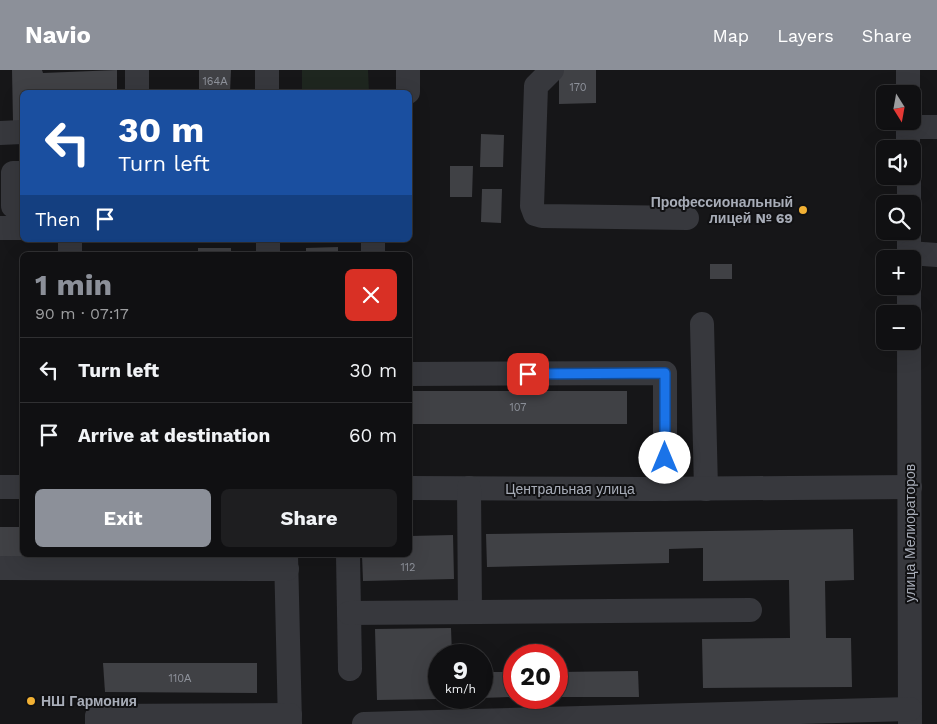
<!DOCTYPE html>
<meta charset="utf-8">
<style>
:root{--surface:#101012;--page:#1e1e20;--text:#f1f3f6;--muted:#9c9d9f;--line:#303032;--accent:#8c9099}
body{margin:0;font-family:"Work Sans",sans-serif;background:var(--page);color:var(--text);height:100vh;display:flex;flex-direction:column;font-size:19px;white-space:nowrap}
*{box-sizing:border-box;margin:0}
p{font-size:16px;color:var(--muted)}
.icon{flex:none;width:28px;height:28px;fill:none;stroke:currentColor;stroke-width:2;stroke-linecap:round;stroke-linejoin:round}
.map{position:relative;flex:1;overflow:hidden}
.panel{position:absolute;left:20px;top:182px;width:392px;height:305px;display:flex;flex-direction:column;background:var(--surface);border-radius:8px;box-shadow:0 5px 20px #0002,0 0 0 1px var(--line)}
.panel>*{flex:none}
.top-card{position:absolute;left:20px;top:20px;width:392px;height:152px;border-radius:8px;box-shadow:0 5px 20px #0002,0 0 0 1px var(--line);background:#1a4fa0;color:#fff;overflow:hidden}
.needle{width:32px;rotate:169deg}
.controls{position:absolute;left:876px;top:15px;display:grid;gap:10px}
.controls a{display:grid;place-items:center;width:45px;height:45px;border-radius:8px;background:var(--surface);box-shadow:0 5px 20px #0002,0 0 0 1px var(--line);font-size:25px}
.speed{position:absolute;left:428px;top:574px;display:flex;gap:10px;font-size:25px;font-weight:700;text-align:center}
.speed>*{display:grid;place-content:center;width:65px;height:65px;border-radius:50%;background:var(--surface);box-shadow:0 5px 20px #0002,0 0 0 1px var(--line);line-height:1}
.speed small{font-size:12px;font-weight:400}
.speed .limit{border:8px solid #d22;background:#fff;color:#111}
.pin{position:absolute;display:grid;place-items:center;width:42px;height:42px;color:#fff;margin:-21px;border-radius:10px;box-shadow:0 2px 8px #0006}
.me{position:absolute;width:55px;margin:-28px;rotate:0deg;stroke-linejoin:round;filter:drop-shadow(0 0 4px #0008)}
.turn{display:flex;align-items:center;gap:18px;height:105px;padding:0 15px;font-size:22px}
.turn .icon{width:65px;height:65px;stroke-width:2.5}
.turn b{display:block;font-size:35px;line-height:42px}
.then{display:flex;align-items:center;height:48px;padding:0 15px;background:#0003;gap:10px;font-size:19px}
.round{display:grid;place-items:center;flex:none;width:52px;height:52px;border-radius:8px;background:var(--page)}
.overview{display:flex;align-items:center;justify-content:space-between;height:85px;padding:0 15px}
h1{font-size:30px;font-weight:700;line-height:38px;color:var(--accent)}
.primary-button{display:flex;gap:10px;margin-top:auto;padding:10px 15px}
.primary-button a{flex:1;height:58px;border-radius:8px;background:var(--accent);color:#fff;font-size:20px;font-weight:700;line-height:58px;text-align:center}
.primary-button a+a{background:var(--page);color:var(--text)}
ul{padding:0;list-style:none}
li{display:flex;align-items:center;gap:15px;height:65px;padding:0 15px;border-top:1px solid var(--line)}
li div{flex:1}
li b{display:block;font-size:19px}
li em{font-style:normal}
header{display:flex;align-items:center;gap:30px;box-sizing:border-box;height:70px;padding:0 25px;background:var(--accent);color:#fff}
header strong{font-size:24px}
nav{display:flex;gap:28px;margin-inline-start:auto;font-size:18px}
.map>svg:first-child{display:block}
.green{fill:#1e261f}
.building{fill:#404145}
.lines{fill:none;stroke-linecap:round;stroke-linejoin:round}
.minor{stroke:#37383d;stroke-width:24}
.route-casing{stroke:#114b97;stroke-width:12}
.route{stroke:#1a73e8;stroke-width:9}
.poi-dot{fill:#f2b134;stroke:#111113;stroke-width:2}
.labels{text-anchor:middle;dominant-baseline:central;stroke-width:4;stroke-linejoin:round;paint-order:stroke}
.number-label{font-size:11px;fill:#8e929b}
.poi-label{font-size:14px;font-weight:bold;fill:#a8adb8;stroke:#111113;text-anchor:end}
.street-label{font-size:14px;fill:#a8adb8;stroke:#111113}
</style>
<header>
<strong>Navio</strong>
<nav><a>Map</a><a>Layers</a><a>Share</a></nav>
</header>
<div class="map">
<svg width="937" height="654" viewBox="0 0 937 654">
<rect width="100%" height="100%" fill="#161618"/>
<!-- green -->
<path class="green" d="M 302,0 L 368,0 L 369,22 L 302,22 Z"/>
<!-- building -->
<g class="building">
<path d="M 12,0 L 42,0 L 43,3 L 117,0 L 117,22 L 22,22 L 22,52 L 13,52 Z"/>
<path d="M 199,0 L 231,0 L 230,22 L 199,22 Z"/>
<path d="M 559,0 L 596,0 L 596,33 L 559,34 Z"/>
<path d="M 481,64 L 504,65 L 503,97 L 480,97 Z"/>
<path d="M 450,96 L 473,96 L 472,127 L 450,127 Z"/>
<path d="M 482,119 L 502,119 L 501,153 L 481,152 Z"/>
<path d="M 338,177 L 338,185 L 306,185 L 306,178 Z"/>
<rect x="198" y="178" width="33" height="7"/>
<rect x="710" y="194" width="22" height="15"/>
<rect x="20" y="209" width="2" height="80"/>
<rect x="410" y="321" width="217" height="33"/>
<path d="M 0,457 L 22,457 L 22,485 L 261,485 L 261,489 L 0,487 Z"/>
<path d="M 853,459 L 854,510 L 825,511 L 826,568 L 851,568 L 852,617 L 703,618 L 702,569 L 790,568 L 789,510 L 703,511 L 703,478 L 669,479 L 669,493 L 487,497 L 486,464 Z"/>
<path d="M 453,465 L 454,509 L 363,511 L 362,485 L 410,485 L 410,466 Z"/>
<path d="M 451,558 L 452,585 L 439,585 L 439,629 L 377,630 L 375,559 Z"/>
<path d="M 103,593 L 257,593 L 257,623 L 105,622 Z"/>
<path d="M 638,601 L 639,627 L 556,627 L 556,602 Z"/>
<path d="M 490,602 L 514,602 L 514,627 L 481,628 L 481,611 L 489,611 Z"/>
</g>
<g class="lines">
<!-- minor -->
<g class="minor">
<path d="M 137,0 L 137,22"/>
<path d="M 267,0 L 267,22"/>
<path d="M 552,0 L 536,16 L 532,136 L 535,144 L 542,146 L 687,148"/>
<path d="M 908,0 L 908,24"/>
<path d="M 408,22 L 408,0"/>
<path d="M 908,51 L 908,79"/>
<path d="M 908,57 L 937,57"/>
<path d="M 0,63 L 22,62"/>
<path d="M 22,103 L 13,103 L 13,136 L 22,136"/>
<path d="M 909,106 L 909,134"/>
<path d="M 0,158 L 22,158"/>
<path d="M 909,161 L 909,189"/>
<path d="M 70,170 L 70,185"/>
<path d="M 373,170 L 373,185"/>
<path d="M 909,183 L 937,185"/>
<path d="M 268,185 L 268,170"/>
<path d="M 909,216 L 909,244"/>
<path d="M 702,254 L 706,419"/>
<path d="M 909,271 L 910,654"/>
<path d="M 410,304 L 665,303 L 665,419"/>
<path d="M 0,417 L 22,417"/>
<path d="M 410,418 L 649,419 L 910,417"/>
<path d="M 469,418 L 470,542"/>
<path d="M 286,485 L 290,654"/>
<path d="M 348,485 L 350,599"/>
<path d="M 0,498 L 287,499"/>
<path d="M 349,543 L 750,540"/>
<path d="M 97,654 L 97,646 L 290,645"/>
<path d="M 364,654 L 910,639"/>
</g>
</g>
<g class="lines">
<defs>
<path id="route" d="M 528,304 L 665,303 L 665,388"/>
</defs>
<!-- route casing -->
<use href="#route" class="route-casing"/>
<!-- route -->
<use href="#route" class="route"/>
</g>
<!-- markers -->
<g class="poi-dot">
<circle cx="803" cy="140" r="5"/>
<circle cx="31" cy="631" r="5"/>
</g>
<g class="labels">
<!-- number labels -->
<g class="number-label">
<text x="215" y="11">164А</text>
<text x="578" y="17">170</text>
<text x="518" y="337">107</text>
<text x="408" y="497">112</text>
<text x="180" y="608">110А</text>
</g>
<!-- poi labels -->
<g class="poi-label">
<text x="793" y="132">Профессиональный<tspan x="793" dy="16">лицей № 69</tspan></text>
<text x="41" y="631" text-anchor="start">НШ Гармония</text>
</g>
<!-- street labels -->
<g class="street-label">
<text x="570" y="419">Центральная улица</text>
<text transform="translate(910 463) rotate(-90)">улица Мелиораторов</text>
</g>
</g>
</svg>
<div class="controls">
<a><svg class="needle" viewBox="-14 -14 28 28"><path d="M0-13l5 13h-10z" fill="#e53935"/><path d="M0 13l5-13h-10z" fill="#9c9d9f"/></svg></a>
<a><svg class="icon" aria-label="sound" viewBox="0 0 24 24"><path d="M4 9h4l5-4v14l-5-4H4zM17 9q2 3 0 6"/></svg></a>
<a><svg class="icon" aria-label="search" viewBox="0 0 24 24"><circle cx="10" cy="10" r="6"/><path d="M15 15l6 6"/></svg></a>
<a>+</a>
<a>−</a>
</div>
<div class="speed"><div>9<small>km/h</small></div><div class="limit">20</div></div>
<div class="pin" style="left:528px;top:304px;background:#d93025"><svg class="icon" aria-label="arrive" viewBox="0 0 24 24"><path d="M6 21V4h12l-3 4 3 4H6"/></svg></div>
<svg class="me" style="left:665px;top:388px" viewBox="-20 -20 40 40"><circle r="19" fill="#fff"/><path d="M0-13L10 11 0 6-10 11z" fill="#1a73e8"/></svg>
<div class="top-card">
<div class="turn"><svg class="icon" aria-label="left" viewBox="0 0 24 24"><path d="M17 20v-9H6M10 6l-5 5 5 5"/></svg><div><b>30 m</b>Turn left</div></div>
<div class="then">Then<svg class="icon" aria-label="arrive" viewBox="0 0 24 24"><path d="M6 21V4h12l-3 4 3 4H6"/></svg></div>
</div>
<section class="panel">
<div class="overview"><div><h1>1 min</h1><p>90 m · 07:17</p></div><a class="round" style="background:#d93025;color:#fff"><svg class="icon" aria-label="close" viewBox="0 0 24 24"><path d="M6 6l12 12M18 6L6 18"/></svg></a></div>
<ul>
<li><svg class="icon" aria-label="left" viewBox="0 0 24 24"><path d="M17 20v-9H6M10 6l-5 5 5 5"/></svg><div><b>Turn left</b></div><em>30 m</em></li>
<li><svg class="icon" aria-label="arrive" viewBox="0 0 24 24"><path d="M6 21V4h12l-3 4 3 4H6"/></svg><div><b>Arrive at destination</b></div><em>60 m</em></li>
</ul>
<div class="primary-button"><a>Exit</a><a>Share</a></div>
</section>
</div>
